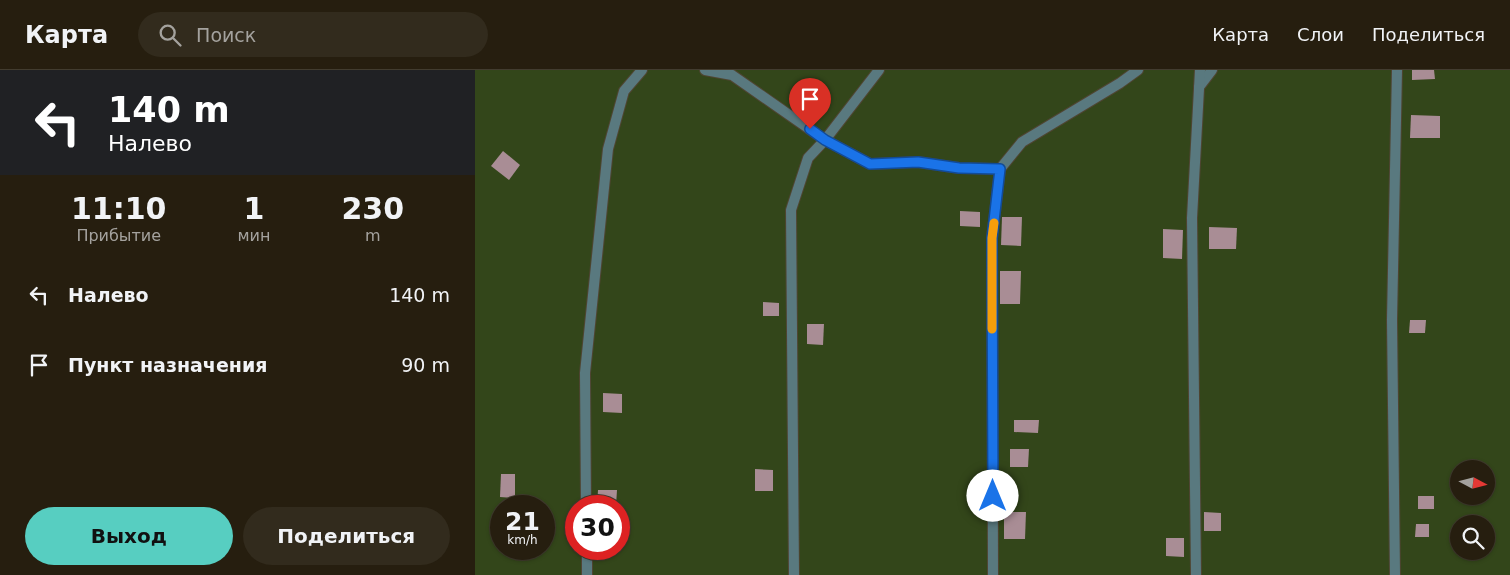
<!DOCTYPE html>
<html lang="ru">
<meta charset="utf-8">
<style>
:root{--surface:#261e0f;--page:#322b1d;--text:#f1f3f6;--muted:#a4a29e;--line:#423c2f;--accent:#57cec1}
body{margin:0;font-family:"DejaVu Sans",sans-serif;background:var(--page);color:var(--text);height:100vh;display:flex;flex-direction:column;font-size:19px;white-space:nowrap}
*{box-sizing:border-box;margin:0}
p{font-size:16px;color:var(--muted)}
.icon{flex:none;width:28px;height:28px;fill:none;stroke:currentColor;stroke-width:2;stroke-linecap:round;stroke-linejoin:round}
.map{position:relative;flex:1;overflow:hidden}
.drawer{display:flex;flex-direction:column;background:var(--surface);width:475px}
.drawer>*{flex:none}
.hud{background:#202124;color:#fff;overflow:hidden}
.needle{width:32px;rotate:97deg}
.controls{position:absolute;left:975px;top:390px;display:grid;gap:10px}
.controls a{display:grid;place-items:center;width:45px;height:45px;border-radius:50%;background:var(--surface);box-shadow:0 1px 4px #0004,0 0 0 1px var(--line);font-size:25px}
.speed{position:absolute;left:15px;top:425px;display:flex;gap:10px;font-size:25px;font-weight:700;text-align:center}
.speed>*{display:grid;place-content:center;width:65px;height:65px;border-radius:50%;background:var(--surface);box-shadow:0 1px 4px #0004,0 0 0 1px var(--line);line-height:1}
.speed small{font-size:12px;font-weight:400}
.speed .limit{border:8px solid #d22;background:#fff;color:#111}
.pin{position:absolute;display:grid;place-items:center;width:42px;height:42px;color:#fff;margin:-51px -21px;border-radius:50% 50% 50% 0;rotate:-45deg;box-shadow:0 0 5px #0007}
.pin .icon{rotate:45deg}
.me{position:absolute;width:55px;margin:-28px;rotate:0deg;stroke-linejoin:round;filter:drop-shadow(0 0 4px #0008)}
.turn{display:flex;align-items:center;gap:18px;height:105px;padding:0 25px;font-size:22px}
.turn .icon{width:65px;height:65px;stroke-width:2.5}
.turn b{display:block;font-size:35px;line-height:42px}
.eta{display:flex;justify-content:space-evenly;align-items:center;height:85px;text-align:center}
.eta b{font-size:30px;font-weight:600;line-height:35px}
.button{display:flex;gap:10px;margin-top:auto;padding:10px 25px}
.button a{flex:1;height:58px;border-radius:30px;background:var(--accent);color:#111;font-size:20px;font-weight:600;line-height:58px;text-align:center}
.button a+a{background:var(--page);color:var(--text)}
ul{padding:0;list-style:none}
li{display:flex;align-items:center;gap:15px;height:70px;padding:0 25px}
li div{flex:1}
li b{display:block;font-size:19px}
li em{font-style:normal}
header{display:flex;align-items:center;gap:30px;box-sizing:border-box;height:70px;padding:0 25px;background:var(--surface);border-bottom:1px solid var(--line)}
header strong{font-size:24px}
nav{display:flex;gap:28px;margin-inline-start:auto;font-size:18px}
.search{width:350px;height:45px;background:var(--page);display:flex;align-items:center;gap:12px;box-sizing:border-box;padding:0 18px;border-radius:28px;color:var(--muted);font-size:19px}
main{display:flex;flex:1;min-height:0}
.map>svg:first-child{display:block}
.green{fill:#33461a;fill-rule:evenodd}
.building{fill:#a98d95}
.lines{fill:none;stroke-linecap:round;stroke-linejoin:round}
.street-casing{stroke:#4f4532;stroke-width:12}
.street{stroke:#59797f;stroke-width:10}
.route-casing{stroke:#114b97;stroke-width:12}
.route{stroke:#1a73e8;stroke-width:9}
.slow{stroke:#f59e0b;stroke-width:9}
</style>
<header>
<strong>Карта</strong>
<div class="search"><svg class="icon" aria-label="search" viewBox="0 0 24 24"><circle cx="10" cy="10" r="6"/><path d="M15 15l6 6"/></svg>Поиск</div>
<nav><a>Карта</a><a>Слои</a><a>Поделиться</a></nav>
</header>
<main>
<section class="drawer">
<div class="hud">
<div class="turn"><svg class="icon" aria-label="left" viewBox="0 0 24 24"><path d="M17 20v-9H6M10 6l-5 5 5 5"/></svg><div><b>140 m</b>Налево</div></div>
</div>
<div class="eta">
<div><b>11:10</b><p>Прибытие</p></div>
<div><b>1</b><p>мин</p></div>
<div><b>230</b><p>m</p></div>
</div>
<ul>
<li><svg class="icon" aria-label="left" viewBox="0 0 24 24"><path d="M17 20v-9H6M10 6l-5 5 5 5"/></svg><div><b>Налево</b></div><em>140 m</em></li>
<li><svg class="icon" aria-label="arrive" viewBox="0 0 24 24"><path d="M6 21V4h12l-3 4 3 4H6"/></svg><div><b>Пункт назначения</b></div><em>90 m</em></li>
</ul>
<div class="button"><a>Выход</a><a>Поделиться</a></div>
</section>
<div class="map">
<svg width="1035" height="505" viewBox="0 0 1035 505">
<rect width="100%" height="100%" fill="#332814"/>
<!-- green -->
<path class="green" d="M 0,0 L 1035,0 L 1035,505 L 0,505 ZM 984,399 L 1011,399 L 1011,426 L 984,426 ZM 26,436 L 69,436 L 69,479 L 26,479 ZM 101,436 L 144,436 L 144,479 L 101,479 ZM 984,454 L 1011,454 L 1011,481 L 984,481 Z"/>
<!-- building -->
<g class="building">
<path d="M 937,0 L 959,0 L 960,9 L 937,10 Z"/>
<path d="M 936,45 L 965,46 L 965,68 L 935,68 Z"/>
<path d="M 28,81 L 45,95 L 34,110 L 16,96 Z"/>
<path d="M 485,141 L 505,142 L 505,157 L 485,156 Z"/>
<path d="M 527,147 L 547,147 L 546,176 L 526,175 Z"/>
<path d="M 734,157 L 762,158 L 761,179 L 734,179 Z"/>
<path d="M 688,159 L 708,160 L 707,189 L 688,188 Z"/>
<path d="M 525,201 L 546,201 L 545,234 L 525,234 Z"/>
<path d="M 288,232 L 304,233 L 304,246 L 288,246 Z"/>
<path d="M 935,250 L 951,250 L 950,263 L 934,263 Z"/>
<path d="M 332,254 L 349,254 L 348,275 L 332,274 Z"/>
<path d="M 128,323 L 147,324 L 147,343 L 128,342 Z"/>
<path d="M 539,350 L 564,350 L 563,363 L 539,362 Z"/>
<path d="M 535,379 L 554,379 L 553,397 L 535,397 Z"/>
<path d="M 280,399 L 298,400 L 298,421 L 280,421 Z"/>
<path d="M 26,404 L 40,404 L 40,428 L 25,427 Z"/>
<path d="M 123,420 L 142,420 L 141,436 L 122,436 Z"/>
<rect x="943" y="426" width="16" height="13"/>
<path d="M 529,442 L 551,442 L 550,469 L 529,469 Z"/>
<path d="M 729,442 L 746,443 L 746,461 L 729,461 Z"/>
<path d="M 941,454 L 954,454 L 954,467 L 940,467 Z"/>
<path d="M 691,468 L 709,468 L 709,487 L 691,486 Z"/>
</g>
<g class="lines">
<defs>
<g id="street">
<path d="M 230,0 L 257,5 L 350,70 L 395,94 L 443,92 L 484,98 L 525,99"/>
<path d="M 724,17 L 737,0"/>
<path d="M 111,436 L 110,303 L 133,79 L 149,21 L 167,0"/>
<path d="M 112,479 L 112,505"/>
<path d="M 319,505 L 316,140 L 333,88 L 350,70 L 404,0"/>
<path d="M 518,505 L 517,168 L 525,99 L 547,72 L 645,13 L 663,0"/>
<path d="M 721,505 L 717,148 L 725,0"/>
<path d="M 920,505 L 917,250 L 922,0"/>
</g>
</defs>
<!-- street casing -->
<use href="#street" class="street-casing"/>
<!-- street -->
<use href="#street" class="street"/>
</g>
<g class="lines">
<defs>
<path id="route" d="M 335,59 L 350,70 L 395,94 L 443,92 L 484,98 L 525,99 L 517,168 L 518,426"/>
</defs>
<!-- route casing -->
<use href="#route" class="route-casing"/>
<!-- route -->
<use href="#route" class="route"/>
<!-- slow -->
<path class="slow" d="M 517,259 L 517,168 L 519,153"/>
</g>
</svg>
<div class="controls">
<a><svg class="needle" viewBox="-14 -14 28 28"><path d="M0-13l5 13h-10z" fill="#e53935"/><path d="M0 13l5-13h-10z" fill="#a4a29e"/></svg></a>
<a><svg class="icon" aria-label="search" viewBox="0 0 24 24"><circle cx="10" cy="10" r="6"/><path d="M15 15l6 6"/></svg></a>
</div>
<div class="speed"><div>21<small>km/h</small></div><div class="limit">30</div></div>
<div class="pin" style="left:335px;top:59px;background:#d93025"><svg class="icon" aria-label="arrive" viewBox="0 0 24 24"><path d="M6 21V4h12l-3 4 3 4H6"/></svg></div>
<svg class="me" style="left:518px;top:426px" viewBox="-20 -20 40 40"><circle r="19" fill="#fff"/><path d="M0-13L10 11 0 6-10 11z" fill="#1a73e8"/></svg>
</div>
</main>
